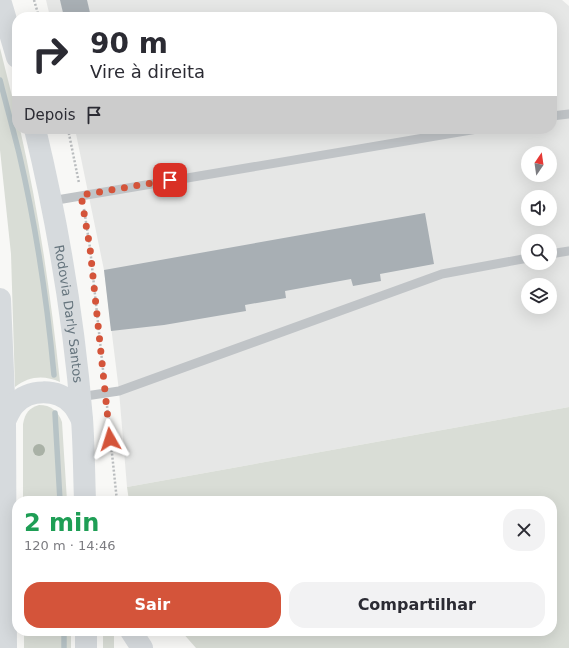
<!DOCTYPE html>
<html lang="pt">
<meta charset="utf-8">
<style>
:root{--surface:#fff;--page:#f2f2f3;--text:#2b2b33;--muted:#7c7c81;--accent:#d4543a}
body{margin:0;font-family:"DejaVu Sans",sans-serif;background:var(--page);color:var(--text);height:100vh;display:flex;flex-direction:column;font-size:15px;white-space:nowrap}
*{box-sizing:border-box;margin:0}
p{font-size:13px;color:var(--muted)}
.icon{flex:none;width:22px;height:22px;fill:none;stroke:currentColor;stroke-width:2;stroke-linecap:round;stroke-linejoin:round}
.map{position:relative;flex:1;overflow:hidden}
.drawer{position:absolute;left:12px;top:496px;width:545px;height:140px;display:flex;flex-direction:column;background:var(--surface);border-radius:16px;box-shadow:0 4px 16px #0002}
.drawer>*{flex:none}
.guide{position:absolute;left:12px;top:12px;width:545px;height:122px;border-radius:16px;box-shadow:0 4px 16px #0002;background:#fff;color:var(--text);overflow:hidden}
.needle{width:26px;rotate:13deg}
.tools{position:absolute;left:521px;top:146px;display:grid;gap:8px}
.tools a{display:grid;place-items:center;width:36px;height:36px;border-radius:50%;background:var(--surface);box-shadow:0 4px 16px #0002;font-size:20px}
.pin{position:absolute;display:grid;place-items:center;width:34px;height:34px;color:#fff;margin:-17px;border-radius:8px;box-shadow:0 2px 6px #0006}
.me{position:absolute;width:44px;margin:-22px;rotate:354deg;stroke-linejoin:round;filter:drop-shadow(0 0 3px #0008)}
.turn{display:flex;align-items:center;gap:14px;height:84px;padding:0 12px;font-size:18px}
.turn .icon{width:52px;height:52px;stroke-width:2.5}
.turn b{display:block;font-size:28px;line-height:34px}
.then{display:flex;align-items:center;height:38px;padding:0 12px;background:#0003;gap:8px;font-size:15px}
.round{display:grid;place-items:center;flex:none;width:42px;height:42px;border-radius:16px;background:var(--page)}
.overview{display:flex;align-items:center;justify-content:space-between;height:68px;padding:0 12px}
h1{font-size:24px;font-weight:700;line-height:30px;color:#1e9e55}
.cta{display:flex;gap:8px;margin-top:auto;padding:8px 12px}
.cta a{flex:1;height:46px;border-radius:16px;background:var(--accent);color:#fff;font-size:16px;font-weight:700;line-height:46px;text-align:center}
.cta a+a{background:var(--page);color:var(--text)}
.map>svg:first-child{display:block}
.built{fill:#e6e7e6;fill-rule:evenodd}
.green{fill:#d9ddd6}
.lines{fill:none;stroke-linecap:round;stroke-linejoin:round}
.stream{stroke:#b7c3c6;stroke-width:5.5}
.building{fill:#a8afb4}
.path{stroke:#babdbf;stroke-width:2.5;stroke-dasharray:2 2;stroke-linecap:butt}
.lane{stroke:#c0c4c7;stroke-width:9}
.secondary{stroke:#d6dadd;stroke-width:22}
.primary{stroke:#d6dadd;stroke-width:22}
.tree{fill:#a9b1a6}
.route{stroke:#d4543a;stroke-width:7;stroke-dasharray:0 12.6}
.labels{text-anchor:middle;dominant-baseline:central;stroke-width:4;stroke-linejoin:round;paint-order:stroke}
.street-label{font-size:13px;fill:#66757e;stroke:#fff}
</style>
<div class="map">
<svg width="569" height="648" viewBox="0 0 569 648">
<rect width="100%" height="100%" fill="#f8f8f6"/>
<!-- built -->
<path class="built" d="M 46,0 L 562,0 L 569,6 L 569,407 L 127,487 L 119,391 L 104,270 L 75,129 L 552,129 L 552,17 L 50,17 ZM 528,153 L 550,153 L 550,175 L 528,175 ZM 528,197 L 550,197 L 550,219 L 528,219 ZM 528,241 L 550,241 L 550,263 L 528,263 ZM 528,285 L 550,285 L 550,307 L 528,307 Z"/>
<!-- green -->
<g class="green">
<path d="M 0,48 L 17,116 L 17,129 L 20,129 C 39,212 51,297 60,382 C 44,375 29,376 15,387 L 11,254 L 0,150 Z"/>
<path d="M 39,405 C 51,405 58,411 62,422 L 67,501 L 23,501 L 23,424 C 25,413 29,408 39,405 Z"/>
<path d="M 569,407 L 569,648 L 196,648 L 181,631 L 552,631 L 552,501 L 129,501 L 127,487 Z"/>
<rect x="24" y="631" width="47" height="17"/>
<path d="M 103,631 L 113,631 L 114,634 L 114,648 L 103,648 Z"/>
</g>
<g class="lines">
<!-- stream -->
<g class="stream">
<path d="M 0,80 C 6,104 13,129 19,153 C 36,226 47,300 54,375"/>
<path d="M 55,413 L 60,501"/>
<path d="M 64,648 L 64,631"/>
</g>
</g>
<!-- building -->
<g class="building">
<path d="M 60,0 L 87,0 L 91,17 L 64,17 Z"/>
<path d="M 425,213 L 434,264 L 380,274 L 381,281 L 353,286 L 351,279 L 285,291 L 286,298 L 245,305 L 246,311 L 164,325 L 111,331 L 104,270 Z"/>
</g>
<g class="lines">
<!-- path -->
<g class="path">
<path d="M 34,0 L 39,17"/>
<path d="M 68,129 L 79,183"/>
<path d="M 84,209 L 90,248 L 104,379"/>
<path d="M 107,406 L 117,501"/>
</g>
<!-- lane -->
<g class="lane">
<path d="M 552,116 L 569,114"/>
<path d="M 51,201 L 477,129"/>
<path d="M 550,254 L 569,251"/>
<path d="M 79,397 L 119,391 L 442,274 L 528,258"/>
</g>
<!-- secondary -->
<path class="secondary" d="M 131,631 L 142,648"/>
<!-- primary -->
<g class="primary">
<path d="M 0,0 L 17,57"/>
<path id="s1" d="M 35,129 C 58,224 74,322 82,419 C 84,446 84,474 85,501"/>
<path d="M 0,299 L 5,421 L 6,648"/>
<path d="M 5,421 C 8,415 10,409 15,404 C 29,389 57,388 72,404 C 76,408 79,414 82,420"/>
<path d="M 86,631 L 86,648"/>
</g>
</g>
<!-- trees -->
<circle class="tree" cx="39" cy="450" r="6"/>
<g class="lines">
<!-- route -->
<path class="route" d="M 110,439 L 90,248 L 81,195 L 170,180"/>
</g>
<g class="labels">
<!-- street labels -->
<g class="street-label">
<text stroke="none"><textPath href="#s1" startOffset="188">Rodovia Darly Santos</textPath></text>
</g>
</g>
</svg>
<div class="tools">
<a><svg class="needle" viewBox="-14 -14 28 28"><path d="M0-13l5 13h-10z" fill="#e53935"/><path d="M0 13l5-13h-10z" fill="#7c7c81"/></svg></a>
<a><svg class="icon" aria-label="sound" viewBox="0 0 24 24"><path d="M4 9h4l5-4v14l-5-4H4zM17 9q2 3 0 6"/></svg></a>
<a><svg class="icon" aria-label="search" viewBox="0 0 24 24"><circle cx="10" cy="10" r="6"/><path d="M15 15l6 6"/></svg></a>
<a><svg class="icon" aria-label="layers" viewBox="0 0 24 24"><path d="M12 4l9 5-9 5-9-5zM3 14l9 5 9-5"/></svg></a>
</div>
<div class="pin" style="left:170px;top:180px;background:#d93025"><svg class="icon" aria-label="arrive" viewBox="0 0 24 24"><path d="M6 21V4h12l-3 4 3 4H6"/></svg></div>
<svg class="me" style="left:110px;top:439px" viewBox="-20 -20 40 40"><path d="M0-17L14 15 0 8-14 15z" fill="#d4543a" stroke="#fff" stroke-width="4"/></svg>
<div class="guide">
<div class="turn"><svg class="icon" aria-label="right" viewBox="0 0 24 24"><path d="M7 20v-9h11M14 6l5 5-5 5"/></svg><div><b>90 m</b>Vire à direita</div></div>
<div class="then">Depois<svg class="icon" aria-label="arrive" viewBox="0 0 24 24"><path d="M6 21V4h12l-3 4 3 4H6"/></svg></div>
</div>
<section class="drawer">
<div class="overview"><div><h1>2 min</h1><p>120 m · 14:46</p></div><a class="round"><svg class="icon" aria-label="close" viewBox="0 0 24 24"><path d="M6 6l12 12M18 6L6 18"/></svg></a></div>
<div class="cta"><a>Sair</a><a>Compartilhar</a></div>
</section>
</div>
